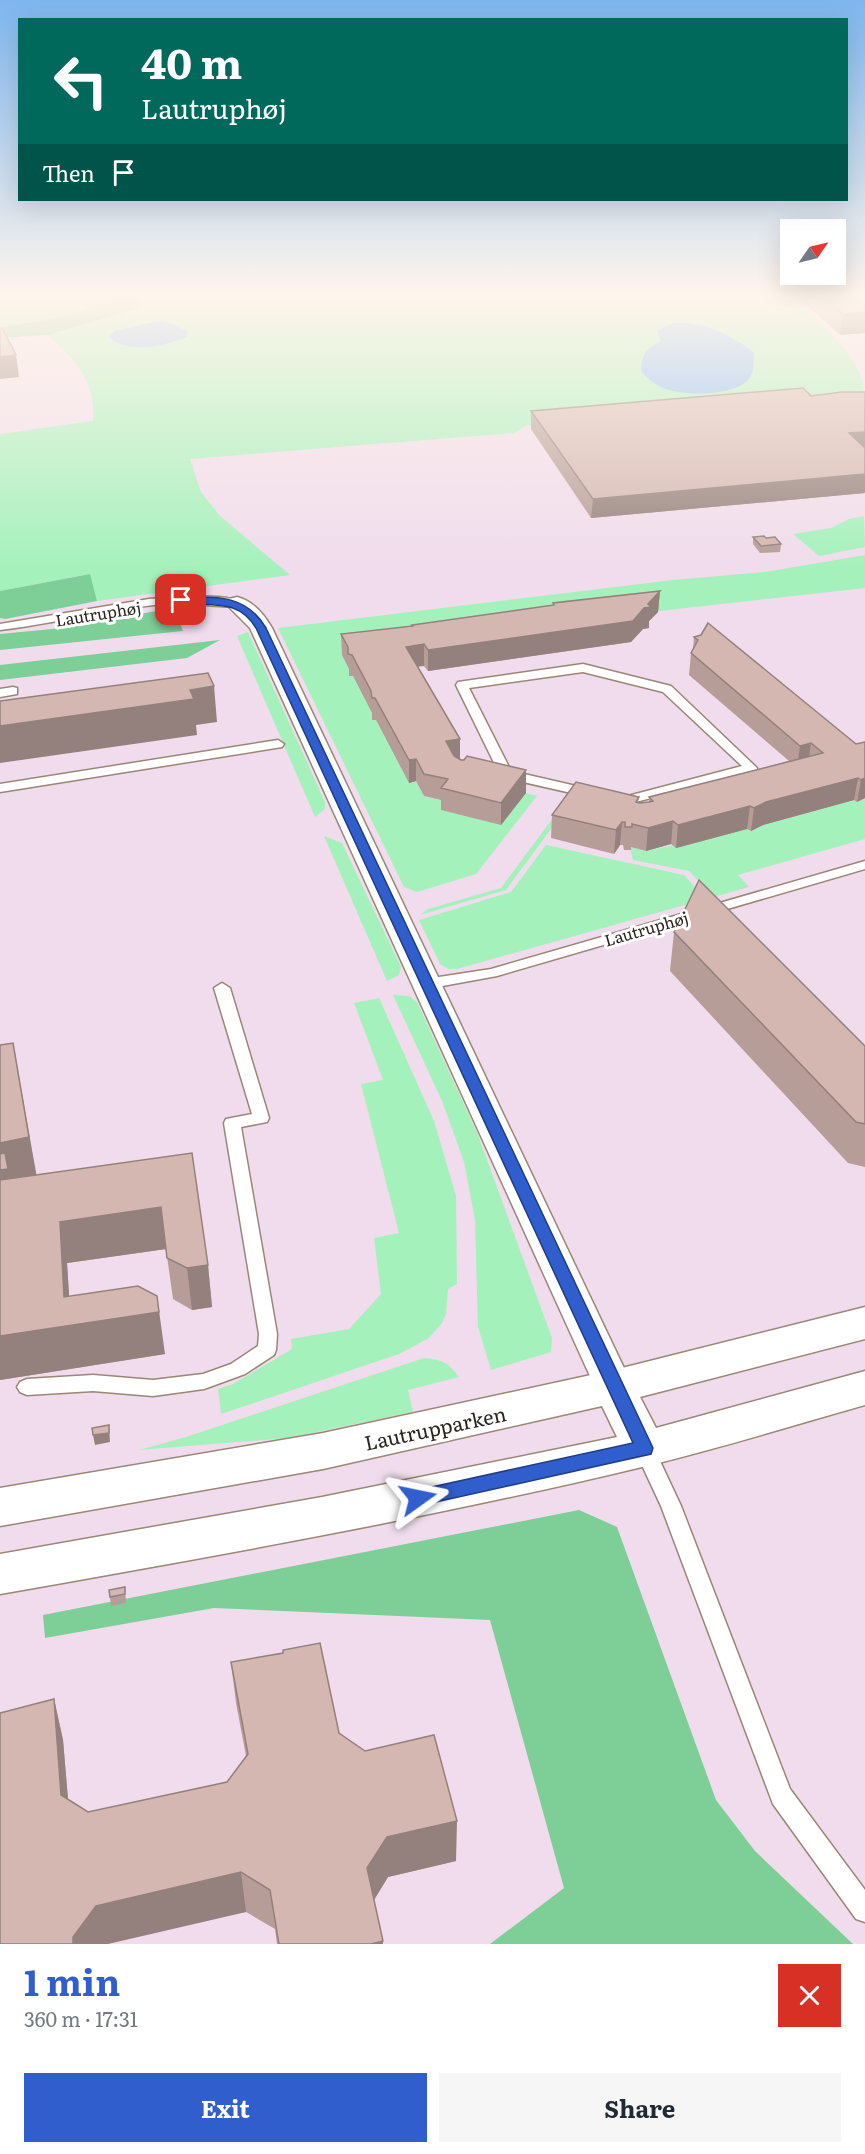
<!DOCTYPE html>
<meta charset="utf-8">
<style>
:root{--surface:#fff;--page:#f6f6f7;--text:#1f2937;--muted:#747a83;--accent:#305ecd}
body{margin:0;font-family:Literata,serif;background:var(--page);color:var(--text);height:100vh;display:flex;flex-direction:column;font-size:22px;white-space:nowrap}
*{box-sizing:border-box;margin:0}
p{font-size:20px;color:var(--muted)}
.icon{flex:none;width:33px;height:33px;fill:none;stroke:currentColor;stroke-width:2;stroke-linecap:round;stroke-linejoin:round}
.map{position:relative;height:1944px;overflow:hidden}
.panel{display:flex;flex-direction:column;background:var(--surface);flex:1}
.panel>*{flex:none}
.guide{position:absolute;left:18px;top:18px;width:830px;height:183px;border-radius:0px;box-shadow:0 6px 24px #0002;background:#00695c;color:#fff;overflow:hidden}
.needle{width:39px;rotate:56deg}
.fabs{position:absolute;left:780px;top:219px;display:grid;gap:12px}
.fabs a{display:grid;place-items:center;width:66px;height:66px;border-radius:0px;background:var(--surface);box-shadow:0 6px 24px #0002;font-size:30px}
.pin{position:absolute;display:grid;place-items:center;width:51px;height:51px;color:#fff;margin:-26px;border-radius:12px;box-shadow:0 3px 9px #0006}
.me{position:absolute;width:66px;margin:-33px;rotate:78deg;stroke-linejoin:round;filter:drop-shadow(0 0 4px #0008)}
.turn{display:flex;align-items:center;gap:21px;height:126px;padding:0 24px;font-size:27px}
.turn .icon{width:78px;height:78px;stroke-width:2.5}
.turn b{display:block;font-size:42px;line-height:51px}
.then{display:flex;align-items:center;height:57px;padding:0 24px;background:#0003;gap:12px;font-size:22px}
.round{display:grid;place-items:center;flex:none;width:63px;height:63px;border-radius:0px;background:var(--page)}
.head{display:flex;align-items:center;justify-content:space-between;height:102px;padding:0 24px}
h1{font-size:36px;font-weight:700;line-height:45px;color:var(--accent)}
.button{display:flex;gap:12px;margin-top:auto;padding:12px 24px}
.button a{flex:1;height:69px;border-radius:0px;background:var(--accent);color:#fff;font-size:24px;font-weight:700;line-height:69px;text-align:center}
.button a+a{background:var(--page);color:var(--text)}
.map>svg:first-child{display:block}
.industrial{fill:#f0dcec}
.green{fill:#a5f1bc}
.forest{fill:#7ece98}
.water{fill:#7fb8f8}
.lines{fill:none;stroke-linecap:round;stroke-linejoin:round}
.service-casing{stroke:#9a8775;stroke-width:3}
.minor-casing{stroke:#9a8775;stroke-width:3}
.tertiary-casing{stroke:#9a8775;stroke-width:3}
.service{fill:#fff;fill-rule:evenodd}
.minor{fill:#fff;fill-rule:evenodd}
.tertiary{fill:#fff;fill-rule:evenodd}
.wall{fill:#b69d98}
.shaded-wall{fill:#94807c}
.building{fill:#d4b7b1;stroke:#94807c;stroke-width:1.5}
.route{fill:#305ecd;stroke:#1f3d85;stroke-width:1.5}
.labels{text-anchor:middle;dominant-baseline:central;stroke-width:6;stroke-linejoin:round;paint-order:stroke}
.street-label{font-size:16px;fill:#2b241d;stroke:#fff}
.near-street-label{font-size:20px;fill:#2b241d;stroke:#fff}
</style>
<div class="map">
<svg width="865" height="1944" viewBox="0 0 865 1944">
<rect width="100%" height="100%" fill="#fee9d5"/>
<!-- industrial -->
<path class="industrial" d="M 146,295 L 865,295 L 865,1944 L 853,1944 L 755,1851 L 716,1800 L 564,1888 L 490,1944 L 0,1944 L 0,338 L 48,335 L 136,309 Z"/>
<!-- green -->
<g class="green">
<path d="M 0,295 L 110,295 C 80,318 36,322 0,327 Z"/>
<path d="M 146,295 L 860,295 L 797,301 C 824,327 865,359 865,399 L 527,425 L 514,433 L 190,459 L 201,492 L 220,516 L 290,575 L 97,601 L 89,574 L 0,591 L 0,434 L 93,421 C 96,380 76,361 48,335 L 136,309 Z"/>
<path d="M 864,516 L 865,547 L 819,556 L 793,534 L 831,528 L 849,519 Z"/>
<path d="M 865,555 L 865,588 L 668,610 L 343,655 L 349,669 L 349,676 L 353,676 L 372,713 L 372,719 L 376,720 L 409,782 L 416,781 L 424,796 L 447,802 L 501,825 L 526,793 L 537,796 L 476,874 L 417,892 L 404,887 L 278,628 L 673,580 L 765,572 Z"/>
<path d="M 248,632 L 325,802 L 325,809 L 315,817 L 237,636 Z"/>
<path d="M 865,798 L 865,839 L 738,875 L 749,887 L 714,897 L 689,871 L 633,860 L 630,847 L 646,851 L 747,829 L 751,831 L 763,825 L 854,800 L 858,802 Z"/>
<path d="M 567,799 L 571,802 L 506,890 L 420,915 L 428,909 L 501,888 Z"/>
<path d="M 324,836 L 342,843 L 401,967 L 399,975 L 387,981 Z"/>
<path d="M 546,845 L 684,875 L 706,899 L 457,969 L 448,969 L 440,964 L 419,920 L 511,892 Z"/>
<path d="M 393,995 L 409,996 L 417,1002 L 478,1135 L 552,1338 L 551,1352 L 491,1370 L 478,1327 L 475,1220 L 464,1162 L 442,1101 Z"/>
<path d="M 379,998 L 434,1121 L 456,1196 L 457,1284 L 448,1289 L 446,1314 L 442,1323 L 429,1338 L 399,1354 L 221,1414 L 218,1389 L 233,1384 L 292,1349 L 291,1339 L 349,1329 L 381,1294 L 374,1238 L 399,1233 L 361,1084 L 383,1080 L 354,1003 Z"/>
<path d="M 424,1358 C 441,1359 449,1363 459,1377 L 408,1390 L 413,1412 L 288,1438 L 139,1450 L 186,1437 Z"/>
</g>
<!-- forest -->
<g class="forest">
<path d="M 110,295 L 146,295 L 136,309 L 48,335 L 0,338 L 0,327 C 36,322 80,318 110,295 Z"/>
<path d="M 90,574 L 97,601 L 5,619 L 0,618 L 0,591 Z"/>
<path d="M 174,608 L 183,631 L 0,650 L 0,634 L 52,629 Z"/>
<path d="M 220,640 L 187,658 L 0,680 L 0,665 Z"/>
<path d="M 579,1510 L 617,1527 L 716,1800 L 755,1851 L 853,1944 L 490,1944 L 564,1888 L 490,1620 L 214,1608 L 45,1638 L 43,1615 Z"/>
</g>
<!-- water -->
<g class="water">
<path d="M 157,321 L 171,323 L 187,331 L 187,337 C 164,346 128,354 108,337 L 115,331 Z"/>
<path d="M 674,323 C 705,322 731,334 754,353 C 754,361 754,369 751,376 C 739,397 685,396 666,389 C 655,385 647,379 641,370 C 642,353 646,349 661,341 L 658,335 L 658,330 Z"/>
</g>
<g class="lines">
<defs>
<g id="service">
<path d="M 179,597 C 195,597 230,594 243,604 C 236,610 192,603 179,603 C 119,606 60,623 0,630 L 0,624 L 149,599 Z"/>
<path d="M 583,664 L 671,686 L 757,768 L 756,771 L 624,805 L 501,777 L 456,685 L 458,682 ZM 583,672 L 663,692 L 742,766 L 624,797 L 511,771 L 469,688 Z"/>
<path d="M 13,687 L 17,688 L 17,694 L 0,697 L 0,689 Z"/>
<path d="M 278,740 L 284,744 L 282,747 L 0,792 L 0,784 Z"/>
<path d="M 865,861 L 865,869 L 497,976 L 426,989 L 418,984 L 426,979 L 491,969 Z"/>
<path d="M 222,983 L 230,988 L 269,1118 L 267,1122 L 241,1127 L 277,1334 L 276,1350 L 274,1355 L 245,1374 L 204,1389 L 153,1396 L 93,1391 L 27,1395 L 20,1392 L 17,1387 L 20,1382 L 27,1379 L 93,1375 L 153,1380 L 203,1374 L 231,1364 L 258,1346 L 259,1334 L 224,1123 L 226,1119 L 252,1114 L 214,988 Z"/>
<path d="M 644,1440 L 651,1442 L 681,1506 L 790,1789 L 865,1890 L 865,1922 L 856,1919 L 773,1804 L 661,1506 L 634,1448 L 637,1442 Z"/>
</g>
<path id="minor" d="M 237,597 C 253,601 264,614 272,628 L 633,1387 L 628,1398 L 614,1402 L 600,1398 L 250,628 L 226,604 L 229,599 Z"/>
<path id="tertiary" d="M 865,1307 L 865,1339 L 640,1397 L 656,1428 L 865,1371 L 865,1405 C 791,1426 717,1449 642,1467 C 430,1518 215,1556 0,1594 L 0,1554 L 322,1497 L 617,1437 L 602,1406 L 323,1469 L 0,1526 L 0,1488 L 323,1433 L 614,1370 Z"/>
</defs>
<!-- service casing -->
<use href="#service" class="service-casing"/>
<!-- minor casing -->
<use href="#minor" class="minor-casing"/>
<!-- tertiary casing -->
<use href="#tertiary" class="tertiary-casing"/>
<!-- service -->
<use href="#service" class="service"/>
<!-- minor -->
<use href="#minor" class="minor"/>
<!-- tertiary -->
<use href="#tertiary" class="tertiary"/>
</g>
<!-- wall -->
<g class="wall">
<path d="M 799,295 L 865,295 L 865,333 L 840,335 L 799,298 Z"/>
<path d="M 865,392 L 865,493 L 591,518 L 531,429 L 531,411 Z"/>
<path d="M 753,537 L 766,538 L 781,544 L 780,552 L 760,553 L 753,544 Z"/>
<path d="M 660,591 L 658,612 L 649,621 L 649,628 L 643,629 L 631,642 L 428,671 L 424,666 L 418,666 L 460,759 L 526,770 L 526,793 L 501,825 L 441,810 L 441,800 L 424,796 L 416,781 L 409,783 L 376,720 L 372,720 L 372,713 L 353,676 L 349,676 L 349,669 L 342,655 L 341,634 L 412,626 L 412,625 Z"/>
<path d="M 694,637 L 856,744 L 865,742 L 865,798 L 857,802 L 854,800 L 763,825 L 751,831 L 747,829 L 676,848 L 671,844 L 646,851 L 631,847 L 631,850 L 624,850 L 623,845 L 620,845 L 614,854 L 551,838 L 552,815 L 639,797 L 638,802 L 649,802 L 649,797 L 789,761 L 689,675 L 691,653 L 693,649 Z"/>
<path d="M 674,932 L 865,1046 L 865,1167 L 848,1163 L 670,971 Z"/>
<path d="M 13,1043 L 36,1175 L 208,1265 L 212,1307 L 192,1310 L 173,1299 L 166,1249 L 67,1263 L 69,1296 L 165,1354 L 0,1380 L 0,1045 Z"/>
<path d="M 125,1587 L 126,1603 L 111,1606 L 110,1597 Z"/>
<path d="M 231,1662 L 339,1733 L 456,1861 L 388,1877 L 374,1900 L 383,1944 L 277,1944 L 275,1929 L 246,1912 L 0,1944 L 54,1699 L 63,1740 L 68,1799 L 88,1812 L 227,1782 L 246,1756 L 236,1703 Z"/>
</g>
<!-- shaded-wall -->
<g class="shaded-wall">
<path d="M 865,312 L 865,333 L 840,335 L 843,314 Z"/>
<path d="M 16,355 L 19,377 L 0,379 L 0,357 Z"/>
<path d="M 865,432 L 865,450 L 849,433 Z"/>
<path d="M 865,474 L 865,493 L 591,518 L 593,499 Z"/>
<path d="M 660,591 L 658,612 L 649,621 L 649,628 L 643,629 L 631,642 L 428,671 L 428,650 L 648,604 Z"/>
<path d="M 424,644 L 424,666 L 406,668 L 406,647 Z"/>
<path d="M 214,686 L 217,722 L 196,725 L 197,735 L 0,763 L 0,726 L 190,690 Z"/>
<path d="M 460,739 L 460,761 L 446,763 L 446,741 Z"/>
<path d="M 811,743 L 808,765 L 797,768 L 800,746 Z"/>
<path d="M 416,759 L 416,781 L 409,783 L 409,760 Z"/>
<path d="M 526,770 L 526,793 L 501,825 L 501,803 Z"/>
<path d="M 858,778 L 854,800 L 763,825 L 751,831 L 754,808 L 766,802 Z"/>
<path d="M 865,778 L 865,798 L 857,802 L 861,780 Z"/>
<path d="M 750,806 L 747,829 L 676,848 L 678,825 Z"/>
<path d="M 673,821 L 671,844 L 646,851 L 648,828 Z"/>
<path d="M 622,822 L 620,845 L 614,854 L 616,830 Z"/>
<path d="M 13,1043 L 37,1178 L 0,1217 L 0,1143 Z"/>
<path d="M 161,1207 L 166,1249 L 67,1263 L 71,1326 L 157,1296 L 165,1354 L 0,1380 L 0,1336 L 64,1297 L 60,1222 Z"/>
<path d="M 208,1265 L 212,1307 L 192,1310 L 187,1268 Z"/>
<path d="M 109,1425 L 110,1442 L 95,1445 L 93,1435 Z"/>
<path d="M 54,1699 L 63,1740 L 71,1835 L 61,1795 Z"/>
<path d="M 457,1821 L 456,1861 L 388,1877 L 369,1908 L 367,1868 L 387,1837 Z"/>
<path d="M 241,1872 L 246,1912 L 108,1944 L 73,1944 L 73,1937 L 96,1906 Z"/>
<path d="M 383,1941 L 383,1944 L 371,1944 Z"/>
</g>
<!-- building -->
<g class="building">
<path d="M 822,295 L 865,295 L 865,312 L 843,314 Z"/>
<path d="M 0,328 L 2,328 L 16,355 L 0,357 Z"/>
<path d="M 803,388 L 811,396 L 842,392 L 865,392 L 865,432 L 849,433 L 865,448 L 865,474 L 593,499 L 531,411 Z"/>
<path d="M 764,536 L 766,538 L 775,537 L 781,544 L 761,546 L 753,537 Z"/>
<path d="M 660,591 L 648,604 L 651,607 L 644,608 L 633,621 L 428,650 L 424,644 L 406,647 L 460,739 L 446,741 L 454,756 L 461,760 L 464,760 L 467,756 L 526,770 L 501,803 L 441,788 L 448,779 L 424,774 L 416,759 L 409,760 L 375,698 L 372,698 L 371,691 L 352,655 L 348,654 L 348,647 L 341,634 L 413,626 L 412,625 L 554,605 L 553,603 Z"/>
<path d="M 708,623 L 856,744 L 865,742 L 865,778 L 861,780 L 858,778 L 766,802 L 754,808 L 750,806 L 678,825 L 673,821 L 648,828 L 632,824 L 632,827 L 625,827 L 625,822 L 622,822 L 616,830 L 552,815 L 576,782 L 639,797 L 636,802 L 640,803 L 649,802 L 653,801 L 649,797 L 823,753 L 811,743 L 800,746 L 691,653 L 698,640 L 694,637 L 701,635 Z"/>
<path d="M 208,673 L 214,686 L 190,690 L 194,699 L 0,726 L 0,701 Z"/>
<path d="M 699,880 L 865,1046 L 865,1124 L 856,1122 L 674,932 Z"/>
<path d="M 13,1043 L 29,1137 L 0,1143 L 0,1045 Z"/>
<path d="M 5,1153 L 8,1169 L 0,1170 L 0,1154 Z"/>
<path d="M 192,1153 L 208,1265 L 187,1268 L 167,1258 L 161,1207 L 60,1222 L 64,1297 L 138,1286 L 157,1296 L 159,1312 L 0,1336 L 0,1180 Z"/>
<path d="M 109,1425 L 109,1433 L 93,1435 L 92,1428 Z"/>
<path d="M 125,1587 L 125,1594 L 110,1597 L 109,1590 Z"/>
<path d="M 320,1643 L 339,1733 L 365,1751 L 434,1735 L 457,1821 L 387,1837 L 367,1868 L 383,1941 L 371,1944 L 279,1944 L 270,1890 L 241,1872 L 96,1906 L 73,1937 L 73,1944 L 0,1944 L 0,1713 L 54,1699 L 61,1795 L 88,1812 L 227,1782 L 248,1754 L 231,1662 L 283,1653 L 283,1650 Z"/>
</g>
<!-- sky -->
<linearGradient id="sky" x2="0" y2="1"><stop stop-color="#7eb6ee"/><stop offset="0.52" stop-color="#fff5ec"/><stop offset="1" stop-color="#fff5ec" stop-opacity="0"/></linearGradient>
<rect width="865" height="568" fill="url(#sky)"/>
<!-- route -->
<path class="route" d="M 181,597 C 216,597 246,594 266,628 L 653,1448 L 651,1454 L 418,1506 L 411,1503 L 409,1498 L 411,1492 L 418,1490 L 633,1443 L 256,628 C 237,596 207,608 177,602 L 177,598 Z"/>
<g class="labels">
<!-- street labels -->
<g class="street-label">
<text transform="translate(98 613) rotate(-9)">Lautruphøj</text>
<text transform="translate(646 928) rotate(-16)">Lautruphøj</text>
</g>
<!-- near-street labels -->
<g class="near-street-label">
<text transform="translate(435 1427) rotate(-12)">Lautrupparken</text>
</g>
</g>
</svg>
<div class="fabs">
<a><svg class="needle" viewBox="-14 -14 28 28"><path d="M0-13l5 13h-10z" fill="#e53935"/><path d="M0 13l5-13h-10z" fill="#747a83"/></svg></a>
</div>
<div class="pin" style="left:181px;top:600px;background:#d93025"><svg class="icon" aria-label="arrive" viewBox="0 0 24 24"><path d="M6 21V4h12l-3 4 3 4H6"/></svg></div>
<svg class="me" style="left:418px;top:1498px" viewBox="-20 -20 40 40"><path d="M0-17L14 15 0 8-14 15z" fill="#305ecd" stroke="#fff" stroke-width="4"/></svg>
<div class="guide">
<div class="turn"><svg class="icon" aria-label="left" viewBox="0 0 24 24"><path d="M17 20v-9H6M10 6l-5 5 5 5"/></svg><div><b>40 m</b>Lautruphøj</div></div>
<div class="then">Then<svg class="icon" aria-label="arrive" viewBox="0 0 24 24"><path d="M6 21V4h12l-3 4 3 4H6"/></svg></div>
</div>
</div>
<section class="panel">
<div class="head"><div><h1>1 min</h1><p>360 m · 17:31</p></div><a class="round" style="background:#d93025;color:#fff"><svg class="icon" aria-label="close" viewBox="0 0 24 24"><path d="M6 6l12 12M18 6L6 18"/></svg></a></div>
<div class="button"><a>Exit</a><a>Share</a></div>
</section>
